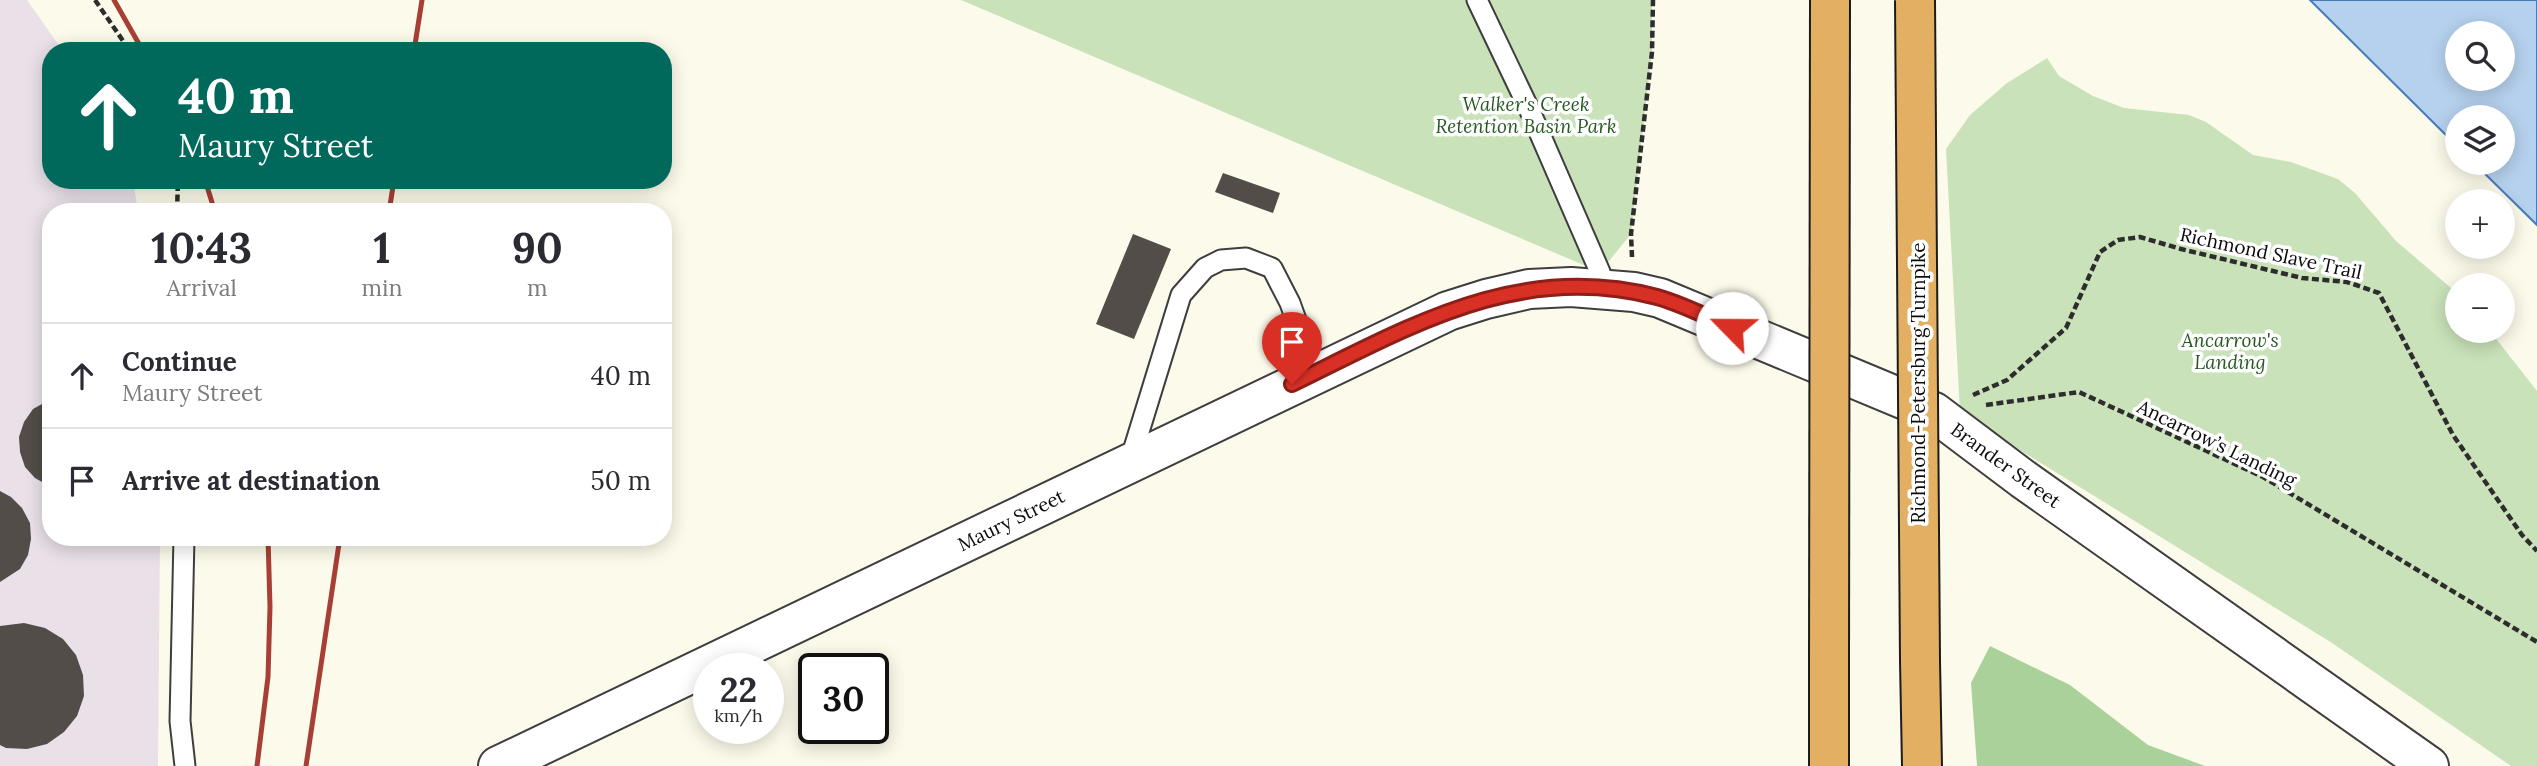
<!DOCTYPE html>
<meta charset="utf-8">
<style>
:root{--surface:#fff;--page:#f7f7f7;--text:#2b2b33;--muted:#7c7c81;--line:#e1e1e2}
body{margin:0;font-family:Lora,serif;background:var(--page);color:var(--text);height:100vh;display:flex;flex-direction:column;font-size:26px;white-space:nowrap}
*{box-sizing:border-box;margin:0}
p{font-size:23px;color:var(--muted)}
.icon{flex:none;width:38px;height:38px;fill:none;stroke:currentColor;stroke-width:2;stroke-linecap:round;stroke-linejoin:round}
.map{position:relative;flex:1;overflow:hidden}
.panel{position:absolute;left:42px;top:203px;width:630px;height:343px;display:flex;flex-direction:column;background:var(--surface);border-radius:28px;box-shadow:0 4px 18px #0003}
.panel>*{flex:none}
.guide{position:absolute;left:42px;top:42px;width:630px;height:147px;border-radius:28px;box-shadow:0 4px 18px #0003;background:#00695c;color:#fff;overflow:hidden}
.controls{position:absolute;left:2445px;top:21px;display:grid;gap:14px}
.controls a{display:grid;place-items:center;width:70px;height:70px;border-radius:50%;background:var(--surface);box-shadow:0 4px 18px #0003;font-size:35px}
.speed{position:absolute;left:693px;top:653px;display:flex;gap:14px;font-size:35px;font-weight:700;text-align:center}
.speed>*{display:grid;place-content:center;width:91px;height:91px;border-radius:50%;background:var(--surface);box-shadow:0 4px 18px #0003;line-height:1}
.speed small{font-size:18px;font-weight:400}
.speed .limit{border:4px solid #111;border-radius:10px;background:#fff;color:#111}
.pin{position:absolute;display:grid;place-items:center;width:60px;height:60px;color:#fff;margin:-72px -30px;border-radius:50% 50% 50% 0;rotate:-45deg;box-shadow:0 0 7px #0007}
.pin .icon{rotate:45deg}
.me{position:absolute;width:77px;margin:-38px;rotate:293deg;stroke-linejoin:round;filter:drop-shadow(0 0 5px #0008)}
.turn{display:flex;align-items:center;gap:24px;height:147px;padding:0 21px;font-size:32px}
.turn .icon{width:91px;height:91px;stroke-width:2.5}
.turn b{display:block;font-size:49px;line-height:60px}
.eta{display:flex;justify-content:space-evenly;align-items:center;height:119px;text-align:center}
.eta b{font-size:42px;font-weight:700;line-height:49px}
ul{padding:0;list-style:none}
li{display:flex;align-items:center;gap:21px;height:105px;padding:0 21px;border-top:2px solid var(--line)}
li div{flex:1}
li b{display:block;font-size:26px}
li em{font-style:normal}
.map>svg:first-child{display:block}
.industrial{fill:#e9e0e8}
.green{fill:#c9e2b9}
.forest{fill:#abd19a}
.water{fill:#b6d1ee;stroke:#467cbb;stroke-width:2;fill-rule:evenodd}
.building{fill:#524d48}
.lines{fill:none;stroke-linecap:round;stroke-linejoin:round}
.service-casing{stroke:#3e3e3e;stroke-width:23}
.minor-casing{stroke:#3e3e3e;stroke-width:42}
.motorway-casing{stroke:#1c1c1c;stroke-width:42}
.path{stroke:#2d2d2d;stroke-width:4.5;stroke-dasharray:7 3.5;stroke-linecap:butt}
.service{stroke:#fff;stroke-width:19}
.minor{stroke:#fff;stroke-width:38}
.motorway{stroke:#e2af63;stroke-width:38}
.rail{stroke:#a83f35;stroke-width:5}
.motorway-bridge-casing{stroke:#1c1c1c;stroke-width:42;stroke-linecap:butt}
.motorway-bridge{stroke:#e2af63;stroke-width:38}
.route-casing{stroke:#8d1f18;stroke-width:18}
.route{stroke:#d93025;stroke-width:12}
.labels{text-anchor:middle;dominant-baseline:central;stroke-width:7;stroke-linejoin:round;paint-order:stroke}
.park-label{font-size:19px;font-style:italic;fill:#285924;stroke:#fff}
.street-label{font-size:19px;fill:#0b0b0b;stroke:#fff}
</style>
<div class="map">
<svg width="2537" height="766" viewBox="0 0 2537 766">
<rect width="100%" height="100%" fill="#fcfbeb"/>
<!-- industrial -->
<path class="industrial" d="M 0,0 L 27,0 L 63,51 L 51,51 L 51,180 L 133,180 L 138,212 L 51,212 L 51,537 L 160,537 L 158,766 L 0,766 Z"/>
<!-- green -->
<g class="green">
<path d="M 961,0 L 1652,0 L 1652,52 L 1631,234 L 1600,272 Z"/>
<path d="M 2047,58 L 2059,76 L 2093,96 L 2124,108 L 2189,115 L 2206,122 L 2253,155 L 2291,162 L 2338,179 L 2355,193 L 2396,241 L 2457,293 L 2457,331 L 2490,331 L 2537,391 L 2537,766 L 2511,766 L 2332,643 L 1960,413 L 1946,149 L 1970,115 L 2007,83 Z"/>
</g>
<!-- forest -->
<path class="forest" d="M 1990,646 L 2070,685 L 2148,745 L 2205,766 L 1977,766 L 1971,683 Z"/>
<!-- water -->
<path class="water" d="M 2310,0 L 2537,0 L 2537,225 L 2474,163 L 2502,163 L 2502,117 L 2457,117 L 2457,146 ZM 2457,33 L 2502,33 L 2502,79 L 2457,79 Z"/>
<!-- building -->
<g class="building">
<path d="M 1223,173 L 1280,193 L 1273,213 L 1215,192 Z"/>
<path d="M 1133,234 L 1171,249 L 1134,339 L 1096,324 Z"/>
<path d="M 51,399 L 51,487 L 35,478 L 25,467 L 20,452 L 19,437 L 24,422 L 33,409 Z"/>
<path d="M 0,491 L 11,497 L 22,508 L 30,523 L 31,539 L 28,555 L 20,569 L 0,582 Z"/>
<path d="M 24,623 L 45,628 L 63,639 L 76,655 L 83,675 L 84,696 L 77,716 L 64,732 L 47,744 L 27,749 L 6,748 L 0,745 L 0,626 Z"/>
</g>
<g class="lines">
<defs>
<g id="service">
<path d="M 1477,0 L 1530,111 L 1600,272 L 1605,288"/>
<path d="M 1130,461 L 1181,295 L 1205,268 L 1221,260 L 1246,258 L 1272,268 L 1290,303 L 1315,373"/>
<path d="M 184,537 L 180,721 L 185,766"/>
</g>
<path id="minor" d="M 498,766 L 1448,311 L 1486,299 L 1529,289 L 1571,287 L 1634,292 L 1660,298 L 1934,412 L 2023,479 L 2429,766"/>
<g id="motorway">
<path d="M 1920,661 L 1922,766"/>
<path d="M 1829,766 L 1829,662"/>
</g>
</defs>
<!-- service casing -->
<use href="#service" class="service-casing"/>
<!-- minor casing -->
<use href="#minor" class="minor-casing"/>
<!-- motorway casing -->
<use href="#motorway" class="motorway-casing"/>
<!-- path -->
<g class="path">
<path d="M 95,0 L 130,51"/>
<path d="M 177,212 L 178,180"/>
<path d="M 1632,257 L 1631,234 L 1652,52 L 1653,0"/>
<path d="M 1973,395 L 2007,380 L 2066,328 L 2100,252 L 2118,240 L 2140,237 L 2181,249 L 2302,278 L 2347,282 L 2379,293 L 2453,435 L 2522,535 L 2537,551"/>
<path d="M 1986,405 L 2079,392 L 2263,477 L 2537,642"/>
</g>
<!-- service -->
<use href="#service" class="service"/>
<!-- minor -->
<use href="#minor" class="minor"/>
<!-- motorway -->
<use href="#motorway" class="motorway"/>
<!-- rail -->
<g class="rail">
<path d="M 114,0 L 143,51"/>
<path d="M 414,51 L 422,0"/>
<path d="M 205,180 L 215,212"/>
<path d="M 389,212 L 394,180"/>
<path d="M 257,766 L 268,677 L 270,607 L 268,537"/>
<path d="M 306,766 L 340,537"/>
</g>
<defs>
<g id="motorway-bridge">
<path d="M 1915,0 L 1920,661"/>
<path d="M 1829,662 L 1830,0"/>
</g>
</defs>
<!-- motorway-bridge casing -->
<use href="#motorway-bridge" class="motorway-bridge-casing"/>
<!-- motorway-bridge -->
<use href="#motorway-bridge" class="motorway-bridge"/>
</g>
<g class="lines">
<defs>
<path id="route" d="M 1292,384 C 1411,326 1519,261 1657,297 C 1682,304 1708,317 1732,328"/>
</defs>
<!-- route casing -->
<use href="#route" class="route-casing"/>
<!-- route -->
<use href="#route" class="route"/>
</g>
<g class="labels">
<!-- park labels -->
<g class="park-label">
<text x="1526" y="104">Walker's Creek<tspan x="1526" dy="22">Retention Basin Park</tspan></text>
<text x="2230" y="340">Ancarrow's<tspan x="2230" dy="22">Landing</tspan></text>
</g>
<!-- street labels -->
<g class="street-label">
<text transform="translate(2271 253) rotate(12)">Richmond Slave Trail</text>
<text transform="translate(1918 383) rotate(-90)">Richmond-Petersburg Turnpike</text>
<text transform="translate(2217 443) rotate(26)">Ancarrow’s Landing</text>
<text transform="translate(2006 465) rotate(36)">Brander Street</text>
<text transform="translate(1011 520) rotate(-26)">Maury Street</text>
</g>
</g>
</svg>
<div class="controls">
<a><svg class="icon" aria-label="search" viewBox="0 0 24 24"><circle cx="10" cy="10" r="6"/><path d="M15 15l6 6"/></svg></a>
<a><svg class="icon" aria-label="layers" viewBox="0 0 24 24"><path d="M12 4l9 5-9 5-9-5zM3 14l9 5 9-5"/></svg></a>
<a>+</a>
<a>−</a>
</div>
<div class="speed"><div>22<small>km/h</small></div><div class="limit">30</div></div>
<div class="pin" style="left:1292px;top:384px;background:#d93025"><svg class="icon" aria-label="arrive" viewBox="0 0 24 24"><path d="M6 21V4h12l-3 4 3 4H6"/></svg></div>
<svg class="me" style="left:1732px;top:328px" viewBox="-20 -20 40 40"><circle r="19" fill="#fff"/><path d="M0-13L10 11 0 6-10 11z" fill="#d93025"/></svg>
<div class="guide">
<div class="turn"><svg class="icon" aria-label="ahead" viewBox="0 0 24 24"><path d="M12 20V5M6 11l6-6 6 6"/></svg><div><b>40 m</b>Maury Street</div></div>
</div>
<section class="panel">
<div class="eta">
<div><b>10:43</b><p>Arrival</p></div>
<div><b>1</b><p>min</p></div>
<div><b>90</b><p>m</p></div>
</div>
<ul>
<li><svg class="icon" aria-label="ahead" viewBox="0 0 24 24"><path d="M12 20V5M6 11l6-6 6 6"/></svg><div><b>Continue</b><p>Maury Street</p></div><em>40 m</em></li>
<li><svg class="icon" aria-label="arrive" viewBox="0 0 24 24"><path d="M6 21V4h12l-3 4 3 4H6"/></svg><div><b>Arrive at destination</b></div><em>50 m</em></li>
</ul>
</section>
</div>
